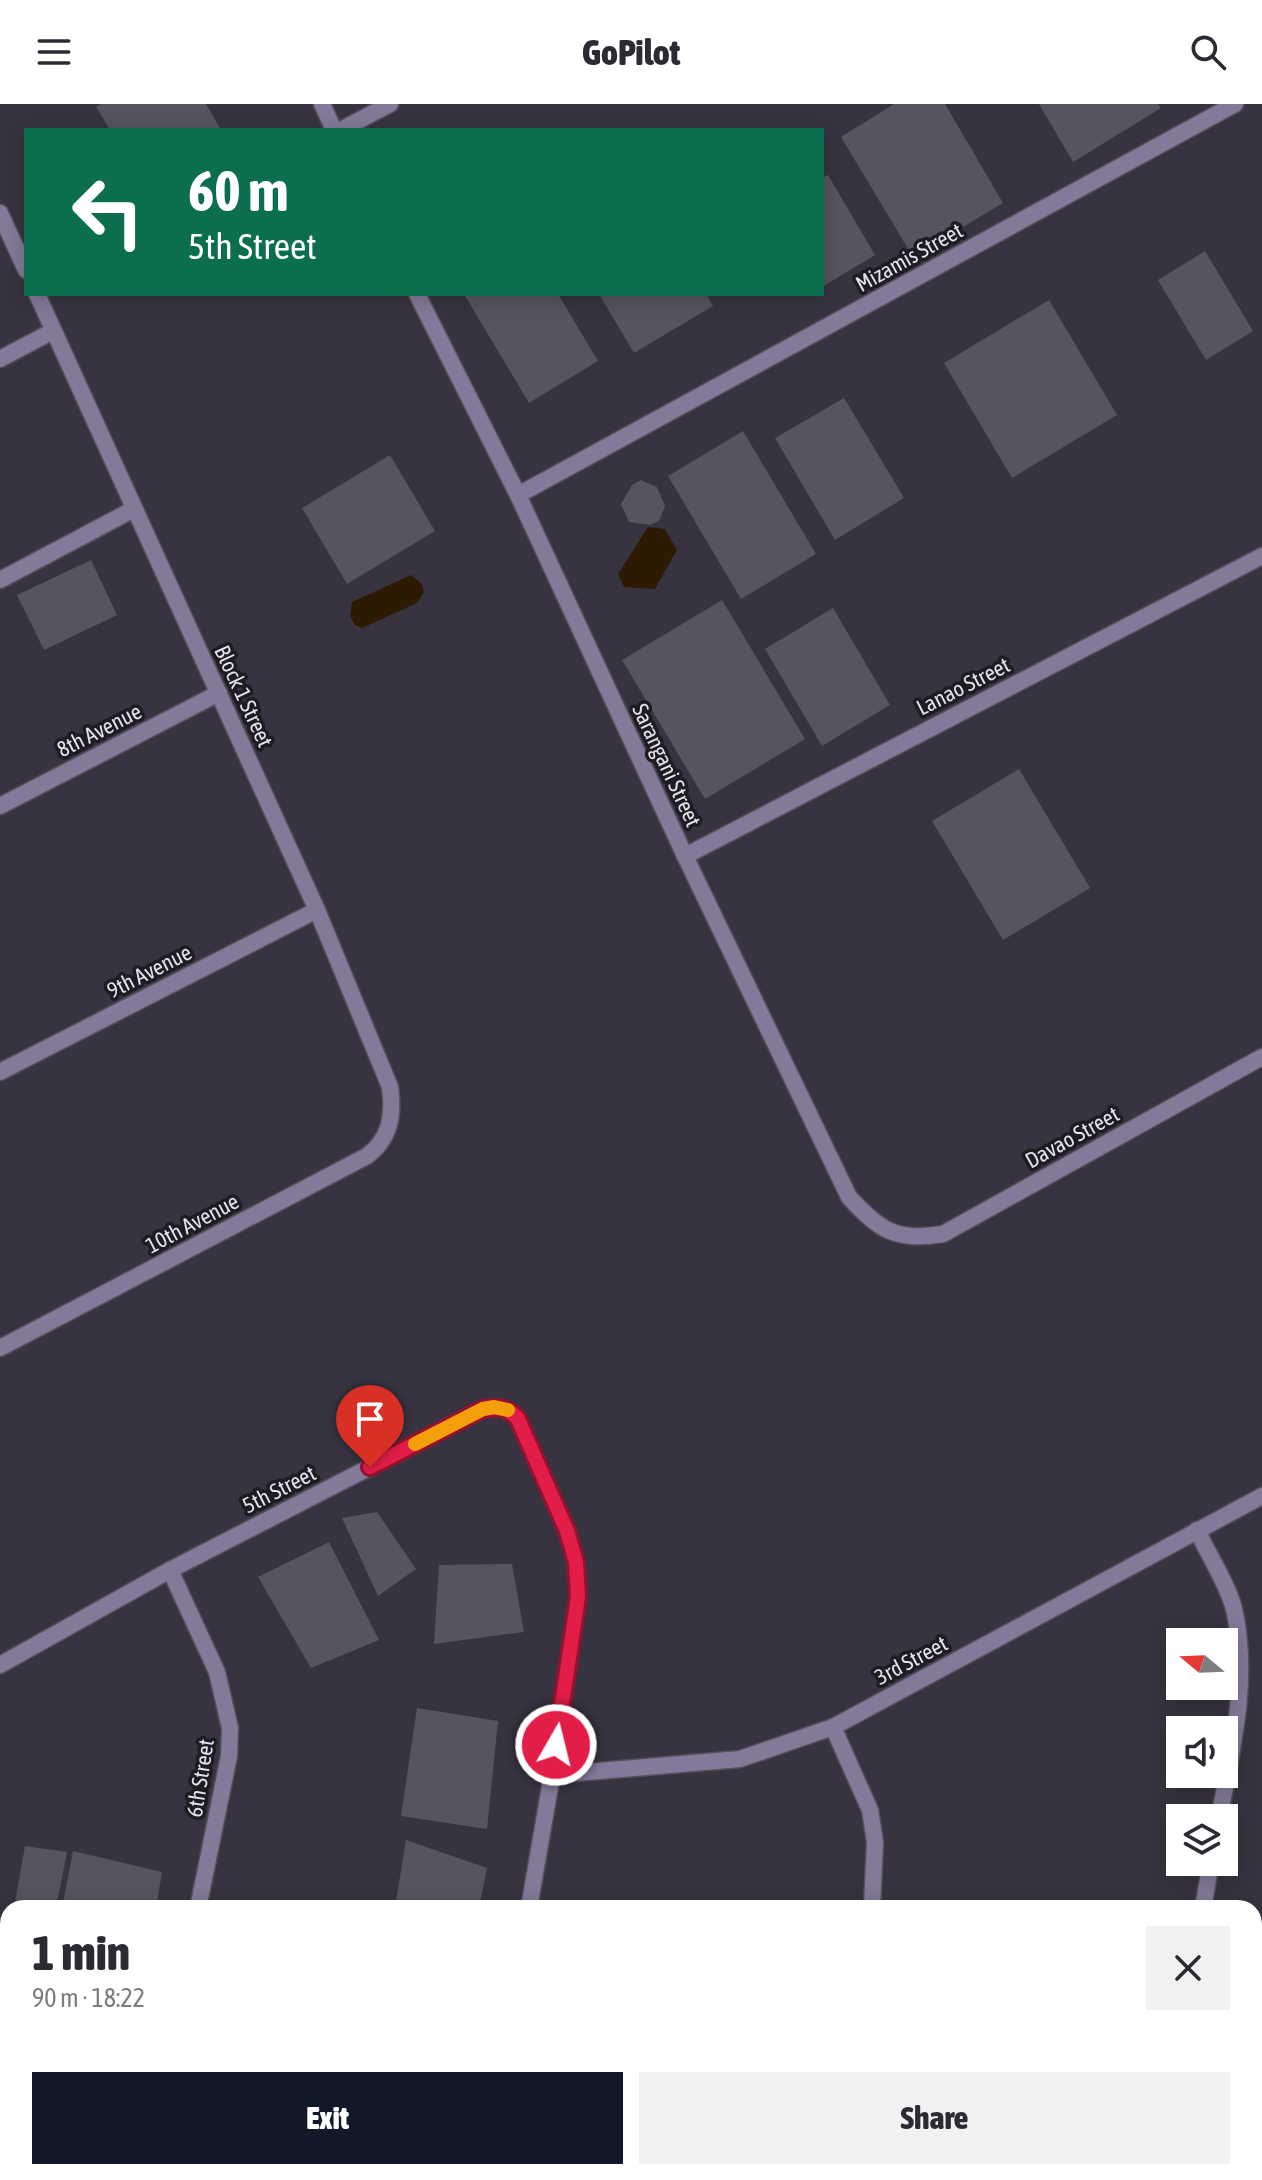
<!DOCTYPE html>
<meta charset="utf-8">
<style>
:root{--surface:#fff;--page:#f2f2f3;--text:#2b2b33;--muted:#7c7c81;--accent:#111827}
body{margin:0;font-family:"Asap Condensed",sans-serif;background:var(--page);color:var(--text);height:100vh;display:flex;flex-direction:column;font-size:30px;white-space:nowrap}
*{box-sizing:border-box;margin:0}
p{font-size:26px;color:var(--muted)}
.icon{flex:none;width:44px;height:44px;fill:none;stroke:currentColor;stroke-width:2;stroke-linecap:round;stroke-linejoin:round}
.map{position:relative;flex:1;overflow:hidden}
.details{position:absolute;left:0px;top:1796px;width:1262px;height:280px;display:flex;flex-direction:column;background:var(--surface);border-radius:24px 24px 0 0;box-shadow:0 4px 20px #0003}
.details>*{flex:none}
.top-card{position:absolute;left:24px;top:24px;width:800px;height:168px;border-radius:0px;box-shadow:0 4px 20px #0003;background:#0b6e4f;color:#fff;overflow:hidden}
.needle{width:52px;rotate:289deg}
.fabs{position:absolute;left:1166px;top:1524px;display:grid;gap:16px}
.fabs a{display:grid;place-items:center;width:72px;height:72px;border-radius:0px;background:var(--surface);box-shadow:0 4px 20px #0003;font-size:40px}
.pin{position:absolute;display:grid;place-items:center;width:68px;height:68px;color:#fff;margin:-82px -34px;border-radius:50% 50% 50% 0;rotate:-45deg;box-shadow:0 0 8px #0007}
.pin .icon{rotate:45deg}
.me{position:absolute;width:88px;margin:-44px;rotate:8deg;stroke-linejoin:round;filter:drop-shadow(0 0 6px #0008)}
.turn{display:flex;align-items:center;gap:28px;height:168px;padding:0 32px;font-size:36px}
.turn .icon{width:104px;height:104px;stroke-width:2.5}
.turn b{display:block;font-size:56px;line-height:68px}
.round{display:grid;place-items:center;flex:none;width:84px;height:84px;border-radius:0px;background:var(--page)}
.headline{display:flex;align-items:center;justify-content:space-between;height:136px;padding:0 32px}
h1{font-size:48px;font-weight:800;line-height:60px}
.action{display:flex;gap:16px;margin-top:auto;padding:16px 32px}
.action a{flex:1;height:92px;border-radius:0px;background:var(--accent);color:#fff;font-size:32px;font-weight:800;line-height:92px;text-align:center}
.action a+a{background:var(--page);color:var(--text)}
header{display:flex;justify-content:space-between;align-items:center;height:104px;padding:0 32px;background:var(--surface);font-size:36px;font-weight:800}
.map>svg:first-child{display:block}
.water{fill:#2c1b02}
.building{fill:#575461}
.lines{fill:none;stroke-linecap:round;stroke-linejoin:round}
.street-casing{stroke:#534f5b;stroke-width:19}
.street{stroke:#837a99;stroke-width:16}
.route-casing{stroke:#92132f;stroke-width:20}
.route{stroke:#e11d48;stroke-width:14}
.slow{stroke:#f59e0b;stroke-width:14}
.labels{text-anchor:middle;dominant-baseline:central;stroke-width:7;stroke-linejoin:round;paint-order:stroke}
.street-label{font-size:22px;fill:#e4e2ea;stroke:#1e1c22}
</style>
<header><svg class="icon" aria-label="menu" viewBox="0 0 24 24"><path d="M4 6h16M4 12h16M4 18h16"/></svg>GoPilot<svg class="icon" aria-label="search" viewBox="0 0 24 24"><circle cx="10" cy="10" r="6"/><path d="M15 15l6 6"/></svg></header>
<div class="map">
<svg width="1262" height="2076" viewBox="0 0 1262 2076">
<rect width="100%" height="100%" fill="#373340"/>
<!-- water -->
<g class="water">
<path d="M 648,423 L 665,425 L 677,446 L 655,485 L 624,483 L 618,470 Z"/>
<path d="M 411,471 L 422,480 L 424,488 L 417,499 L 362,524 L 355,521 L 350,512 L 352,498 Z"/>
</g>
<!-- building -->
<g class="building">
<path d="M 101,0 L 206,0 L 221,26 L 110,26 L 96,3 Z"/>
<path d="M 894,0 L 945,0 L 1003,99 L 913,153 L 841,33 Z"/>
<path d="M 1039,0 L 1158,0 L 1161,4 L 1073,58 Z"/>
<path d="M 828,71 L 875,151 L 822,183 L 822,74 Z"/>
<path d="M 1205,147 L 1253,227 L 1206,256 L 1158,176 Z"/>
<path d="M 464,190 L 558,190 L 598,257 L 529,299 Z"/>
<path d="M 599,190 L 706,190 L 713,202 L 634,249 Z"/>
<path d="M 1049,196 L 1117,311 L 1012,374 L 944,259 Z"/>
<path d="M 844,294 L 904,394 L 835,436 L 775,334 Z"/>
<path d="M 743,327 L 816,450 L 741,495 L 668,372 Z"/>
<path d="M 390,351 L 435,427 L 347,480 L 302,404 Z"/>
<path d="M 641,376 L 657,383 L 665,402 L 659,417 L 650,421 L 629,418 L 621,400 L 632,381 Z"/>
<path d="M 91,456 L 117,511 L 44,546 L 17,491 Z"/>
<path d="M 722,496 L 805,635 L 705,695 L 622,556 Z"/>
<path d="M 833,504 L 890,601 L 822,642 L 765,545 Z"/>
<path d="M 1019,665 L 1090,784 L 1003,836 L 932,717 Z"/>
<path d="M 377,1408 L 416,1465 L 378,1492 L 342,1414 Z"/>
<path d="M 329,1438 L 379,1536 L 311,1564 L 258,1473 Z"/>
<path d="M 512,1460 L 524,1528 L 434,1540 L 439,1461 Z"/>
<path d="M 417,1604 L 498,1617 L 487,1725 L 401,1712 Z"/>
<path d="M 406,1736 L 487,1764 L 479,1804 L 445,1804 L 396,1797 Z"/>
<path d="M 25,1742 L 67,1748 L 56,1804 L 14,1804 Z"/>
<path d="M 73,1747 L 162,1768 L 156,1804 L 62,1804 Z"/>
<path d="M 385,1798 L 404,1803 L 404,1804 L 383,1804 Z"/>
<path d="M 163,2068 L 301,2068 L 299,2076 L 162,2076 Z"/>
<path d="M 643,2068 L 790,2068 L 789,2076 L 641,2076 Z"/>
</g>
<g class="lines">
<defs>
<g id="street">
<path d="M 322,0 L 334,26"/>
<path d="M 341,26 L 390,0"/>
<path d="M 0,109 L 26,166"/>
<path d="M 417,190 L 518,391 L 685,752 L 849,1093 C 879,1126 896,1138 943,1130 L 1262,953"/>
<path d="M 0,255 L 53,227"/>
<path d="M 518,391 L 1235,0"/>
<path d="M 0,476 L 134,405"/>
<path d="M 0,702 L 219,589"/>
<path d="M 685,752 L 1262,452"/>
<path d="M 0,968 L 317,806"/>
<path d="M 0,1244 L 367,1052 C 390,1035 394,1011 390,983 L 317,806 L 37,190"/>
<path d="M 1197,1426 C 1208,1450 1228,1481 1234,1505 C 1250,1574 1232,1646 1219,1714"/>
<path d="M 170,1466 L 217,1568 L 230,1624 L 229,1652 L 198,1804"/>
<path d="M 0,1561 L 170,1466 L 483,1305 C 498,1303 508,1303 518,1315 L 567,1427 L 576,1458 L 578,1493 L 552,1671 L 529,1804"/>
<path d="M 833,1623 L 870,1706 L 875,1738 L 872,1804"/>
<path d="M 552,1671 L 740,1655 L 833,1623 L 1262,1392"/>
<path d="M 1203,1804 L 1211,1758"/>
<path d="M 144,2076 L 145,2068"/>
<path d="M 481,2076 L 483,2068"/>
<path d="M 826,2076 L 827,2068"/>
<path d="M 1153,2076 L 1154,2068"/>
</g>
</defs>
<!-- street casing -->
<use href="#street" class="street-casing"/>
<!-- street -->
<use href="#street" class="street"/>
</g>
<g class="lines">
<defs>
<path id="route" d="M 370,1363 L 483,1305 C 498,1303 508,1303 518,1315 L 567,1427 L 576,1458 L 578,1493 L 556,1641"/>
</defs>
<!-- route casing -->
<use href="#route" class="route-casing"/>
<!-- route -->
<use href="#route" class="route"/>
<!-- slow -->
<path class="slow" d="M 415,1340 L 483,1305 L 494,1303 L 508,1306"/>
</g>
<g class="labels">
<!-- street labels -->
<g class="street-label">
<text transform="translate(909 153) rotate(-29)">Mizamis Street</text>
<text transform="translate(963 582) rotate(-27)">Lanao Street</text>
<text transform="translate(244 592) rotate(65)">Block 1 Street</text>
<text transform="translate(99 626) rotate(-27)">8th Avenue</text>
<text transform="translate(667 661) rotate(65)">Sarangani Street</text>
<text transform="translate(149 867) rotate(-27)">9th Avenue</text>
<text transform="translate(1072 1033) rotate(-29)">Davao Street</text>
<text transform="translate(192 1119) rotate(-28)">10th Avenue</text>
<text transform="translate(279 1385) rotate(-27)">5th Street</text>
<text transform="translate(911 1556) rotate(-28)">3rd Street</text>
<text transform="translate(200 1674) rotate(-81)">6th Street</text>
</g>
</g>
</svg>
<div class="fabs">
<a><svg class="needle" viewBox="-14 -14 28 28"><path d="M0-13l5 13h-10z" fill="#e53935"/><path d="M0 13l5-13h-10z" fill="#7c7c81"/></svg></a>
<a><svg class="icon" aria-label="sound" viewBox="0 0 24 24"><path d="M4 9h4l5-4v14l-5-4H4zM17 9q2 3 0 6"/></svg></a>
<a><svg class="icon" aria-label="layers" viewBox="0 0 24 24"><path d="M12 4l9 5-9 5-9-5zM3 14l9 5 9-5"/></svg></a>
</div>
<div class="pin" style="left:370px;top:1363px;background:#d93025"><svg class="icon" aria-label="arrive" viewBox="0 0 24 24"><path d="M6 21V4h12l-3 4 3 4H6"/></svg></div>
<svg class="me" style="left:556px;top:1641px" viewBox="-20 -20 40 40"><circle r="17" fill="#e11d48" stroke="#fff" stroke-width="3"/><path d="M0-11L8 9 0 5-8 9z" fill="#fff"/></svg>
<div class="top-card">
<div class="turn"><svg class="icon" aria-label="left" viewBox="0 0 24 24"><path d="M17 20v-9H6M10 6l-5 5 5 5"/></svg><div><b>60 m</b>5th Street</div></div>
</div>
<section class="details">
<div class="headline"><div><h1>1 min</h1><p>90 m · 18:22</p></div><a class="round"><svg class="icon" aria-label="close" viewBox="0 0 24 24"><path d="M6 6l12 12M18 6L6 18"/></svg></a></div>
<div class="action"><a>Exit</a><a>Share</a></div>
</section>
</div>
